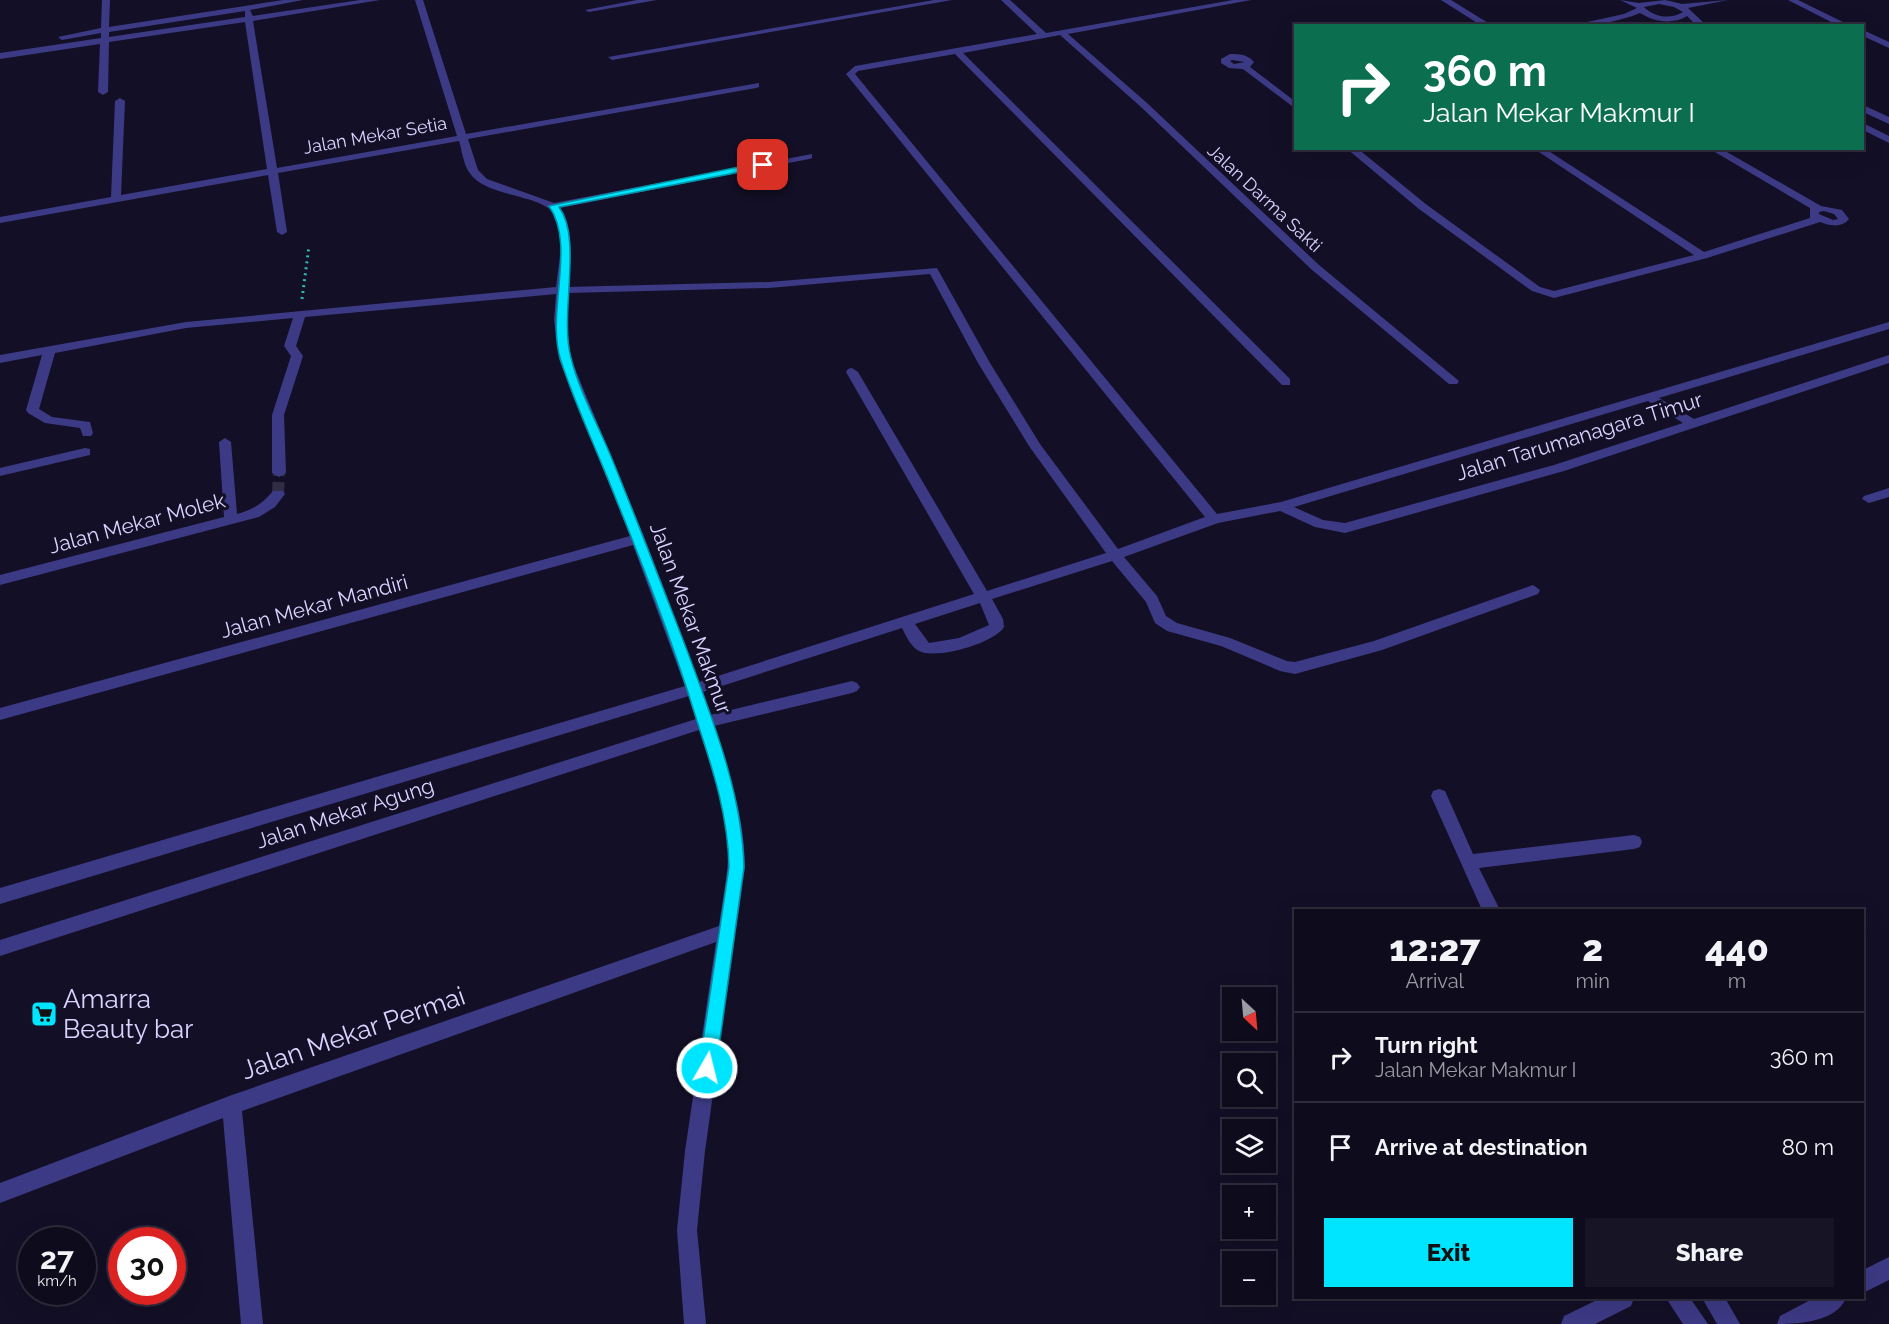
<!DOCTYPE html>
<meta charset="utf-8">
<style>
:root{--surface:#0e0b1c;--page:#171425;--text:#f1f3f6;--muted:#9b9ba3;--line:#2e2b3b;--accent:#00e5ff}
body{margin:0;font-family:Raleway,sans-serif;background:var(--page);color:var(--text);height:100vh;display:flex;flex-direction:column;font-size:22px;white-space:nowrap}
*{box-sizing:border-box;margin:0}
p{font-size:20px;color:var(--muted)}
.icon{flex:none;width:33px;height:33px;fill:none;stroke:currentColor;stroke-width:2;stroke-linecap:round;stroke-linejoin:round}
.map{position:relative;flex:1;overflow:hidden}
.details{position:absolute;left:1294px;top:909px;width:570px;height:390px;display:flex;flex-direction:column;background:var(--surface);border-radius:0px;box-shadow:0 6px 24px #0002,0 0 0 2px var(--line)}
.details>*{flex:none}
.hud{position:absolute;left:1294px;top:24px;width:570px;height:126px;border-radius:0px;box-shadow:0 6px 24px #0002,0 0 0 2px var(--line);background:#0b6e4f;color:#fff;overflow:hidden}
.needle{width:39px;rotate:154deg}
.fabs{position:absolute;left:1222px;top:987px;display:grid;gap:12px}
.fabs a{display:grid;place-items:center;width:54px;height:54px;border-radius:0px;background:var(--surface);box-shadow:0 6px 24px #0002,0 0 0 2px var(--line);font-size:30px}
.speed{position:absolute;left:18px;top:1227px;display:flex;gap:12px;font-size:30px;font-weight:700;text-align:center}
.speed>*{display:grid;place-content:center;width:78px;height:78px;border-radius:50%;background:var(--surface);box-shadow:0 6px 24px #0002,0 0 0 2px var(--line);line-height:1}
.speed small{font-size:15px;font-weight:400}
.speed .limit{border:9px solid #d22;background:#fff;color:#111}
.pin{position:absolute;display:grid;place-items:center;width:51px;height:51px;color:#fff;margin:-26px;border-radius:12px;box-shadow:0 3px 9px #0006}
.me{position:absolute;width:66px;margin:-33px;rotate:8deg;stroke-linejoin:round;filter:drop-shadow(0 0 4px #0008)}
.turn{display:flex;align-items:center;gap:21px;height:126px;padding:0 30px;font-size:27px}
.turn .icon{width:78px;height:78px;stroke-width:2.5}
.turn b{display:block;font-size:42px;line-height:51px}
.eta{display:flex;justify-content:space-evenly;align-items:center;height:102px;text-align:center}
.eta b{font-size:36px;font-weight:800;line-height:42px}
.primary-button{display:flex;gap:12px;margin-top:auto;padding:12px 30px}
.primary-button a{flex:1;height:69px;border-radius:0px;background:var(--accent);color:#111;font-size:24px;font-weight:800;line-height:69px;text-align:center}
.primary-button a+a{background:var(--page);color:var(--text)}
ul{padding:0;list-style:none}
li{display:flex;align-items:center;gap:18px;height:90px;padding:0 30px;border-top:2px solid var(--line)}
li div{flex:1}
li b{display:block;font-size:22px}
li em{font-style:normal}
.map>svg:first-child{display:block}
.lines{fill:none;stroke-linecap:round;stroke-linejoin:round}
.minor-tunnel{stroke:#312d47;stroke-width:12;stroke-dasharray:12 6;stroke-linecap:butt}
.path{stroke:#2fb8b0;stroke-width:3;stroke-dasharray:2 4;stroke-linecap:butt}
.minor{fill:#3d3a85;fill-rule:evenodd}
.route{fill:#00e5ff;stroke:#0095a6;stroke-width:1.5}
.labels{text-anchor:middle;dominant-baseline:central;stroke-width:6;stroke-linejoin:round;paint-order:stroke}
.far-street-label{font-size:18px;fill:#d9d4ff;stroke:#130f26}
.street-label{font-size:21px;fill:#d9d4ff;stroke:#130f26}
.near-poi-label{font-size:26px;fill:#d9d4ff;stroke:#130f26;text-anchor:start}
.near-street-label{font-size:26px;fill:#d9d4ff;stroke:#130f26}
</style>
<div class="map">
<svg width="1889" height="1324" viewBox="0 0 1889 1324">
<rect width="100%" height="100%" fill="#130f26"/>
<g class="lines">
<!-- minor-tunnel -->
<path class="minor-tunnel" d="M 278,494 L 279,473"/>
<!-- path -->
<path class="path" d="M 302,299 L 309,246"/>
<!-- minor -->
<g class="minor">
<path d="M 102,0 L 110,0 L 109,27 L 283,0 L 303,0 L 250,10 L 253,16 L 360,0 L 380,0 L 253,21 L 277,168 L 457,136 L 415,0 L 423,0 L 466,134 L 759,83 L 759,87 L 756,88 L 468,139 L 478,170 L 487,179 L 554,203 L 812,154 L 812,158 L 809,159 L 560,208 C 576,230 569,260 567,287 L 769,282 L 937,268 L 990,363 L 1040,444 L 1118,549 L 1205,517 L 846,74 L 855,66 L 1037,34 L 1001,0 L 1010,0 L 1046,33 L 1233,0 L 1251,0 L 1068,34 L 1147,103 L 1319,265 L 1459,381 L 1457,384 L 1449,384 L 1311,269 L 1141,107 L 1060,35 L 963,53 L 1290,379 L 1290,385 L 1282,385 L 955,54 L 858,71 L 855,74 L 1217,514 L 1281,502 L 1889,322 L 1889,329 L 1659,398 L 1694,419 L 1889,355 L 1889,363 L 1564,471 L 1345,533 L 1315,527 L 1280,511 L 1218,523 L 1124,557 L 1157,596 L 1166,616 L 1177,623 L 1230,638 L 1287,661 L 1295,662 L 1374,641 L 1533,585 L 1540,590 L 1538,594 L 1382,650 L 1295,674 L 1280,671 L 1221,646 L 1167,631 L 1155,623 L 1146,602 L 1112,561 L 992,599 L 1003,619 L 1004,627 C 995,643 936,660 919,651 C 911,647 906,636 902,628 L 703,692 L 710,715 L 852,681 L 857,683 L 860,687 L 857,691 L 852,693 L 714,726 C 730,777 744,813 745,867 L 705,1151 L 697,1230 L 706,1324 L 684,1324 L 677,1230 L 685,1151 L 716,942 L 242,1111 L 263,1324 L 241,1324 L 223,1118 L 0,1203 L 0,1183 L 232,1095 L 719,926 C 723,895 731,864 727,833 C 724,798 710,764 699,730 L 0,956 L 0,940 L 696,719 L 689,696 L 0,904 L 0,888 L 685,686 L 633,545 L 0,720 L 0,708 L 630,536 L 559,359 L 554,320 L 556,294 L 305,317 L 296,346 L 303,356 L 284,415 L 286,473 L 279,477 L 272,473 L 272,415 L 291,356 L 284,346 L 293,318 L 186,328 L 55,353 L 39,409 L 52,417 L 90,422 L 93,433 L 91,436 L 83,436 L 80,428 L 45,423 L 28,413 L 26,410 L 42,355 L 0,363 L 0,355 L 186,322 L 556,287 C 558,267 565,237 557,218 C 545,192 485,199 469,172 C 463,163 462,150 459,141 L 278,173 L 287,232 L 282,235 L 277,232 L 268,175 L 0,223 L 0,217 L 111,197 L 115,101 L 120,98 L 125,101 L 121,195 L 267,169 L 245,22 L 109,42 L 108,92 L 103,95 L 98,92 L 100,44 L 0,59 L 0,53 L 101,38 L 101,33 L 62,40 L 58,37 L 101,28 ZM 245,11 L 245,17 L 109,37 L 109,32 ZM 930,274 L 978,363 L 1029,446 L 1106,553 L 987,591 L 858,372 L 852,368 L 848,369 L 846,372 L 974,594 L 699,682 L 645,539 L 571,359 L 566,320 L 567,293 L 769,288 ZM 1648,401 L 1683,423 L 1554,465 L 1345,523 L 1323,520 L 1294,507 ZM 980,603 L 989,625 L 959,638 L 929,643 L 915,624 Z"/>
<path d="M 637,0 L 657,0 L 589,12 L 585,10 Z"/>
<path d="M 934,0 L 952,0 L 612,60 L 608,57 Z"/>
<path d="M 1441,0 L 1451,0 L 1493,26 L 1482,26 Z"/>
<path d="M 1620,0 L 1639,3 L 1665,0 L 1682,4 L 1728,0 L 1688,8 L 1707,26 L 1697,26 L 1687,16 C 1673,25 1654,22 1640,13 C 1618,22 1593,26 1569,26 L 1624,14 L 1637,8 ZM 1659,4 L 1674,7 L 1683,12 C 1670,20 1654,17 1644,7 Z"/>
<path d="M 1788,0 L 1798,0 L 1851,26 L 1839,26 Z"/>
<path d="M 1863,30 L 1889,42 L 1889,48 L 1863,36 Z"/>
<path d="M 1230,54 C 1240,54 1247,54 1254,62 L 1250,67 L 1296,102 L 1296,109 L 1243,69 L 1229,68 L 1221,63 L 1221,59 ZM 1232,60 L 1245,62 L 1234,64 L 1230,61 Z"/>
<path d="M 1863,105 L 1889,117 L 1889,124 L 1863,112 Z"/>
<path d="M 1863,123 L 1889,136 L 1889,143 L 1863,130 Z"/>
<path d="M 1346,148 L 1357,148 L 1427,205 L 1540,287 L 1554,291 L 1694,255 L 1533,148 L 1544,148 L 1704,252 L 1810,218 L 1810,208 L 1708,148 L 1720,148 L 1821,206 L 1842,210 L 1849,219 C 1842,228 1830,226 1820,222 L 1707,258 L 1554,298 L 1532,291 L 1419,209 ZM 1824,211 L 1834,214 L 1838,219 L 1833,220 L 1819,214 L 1819,212 Z"/>
<path d="M 225,438 L 231,442 L 237,514 C 253,510 263,503 273,491 L 283,491 L 285,494 L 275,507 L 259,517 L 0,585 L 0,575 L 224,517 L 219,442 Z"/>
<path d="M 85,448 L 90,449 L 90,455 L 0,476 L 0,468 Z"/>
<path d="M 1889,488 L 1889,497 L 1869,503 L 1862,499 L 1864,496 Z"/>
<path d="M 1439,789 L 1445,791 L 1473,854 L 1634,835 L 1640,837 L 1642,842 L 1640,847 L 1634,849 L 1479,868 L 1500,910 L 1482,910 L 1431,796 L 1433,791 Z"/>
<path d="M 1889,1257 L 1889,1280 L 1863,1293 L 1863,1270 Z"/>
<path d="M 1601,1298 L 1634,1298 L 1631,1306 L 1595,1324 L 1561,1324 L 1564,1316 Z"/>
<path d="M 1666,1298 L 1690,1298 L 1708,1324 L 1683,1324 Z"/>
<path d="M 1702,1298 L 1725,1298 L 1740,1324 L 1717,1324 Z"/>
<path d="M 1814,1298 L 1846,1298 C 1836,1322 1799,1324 1777,1324 L 1780,1316 Z"/>
</g>
</g>
<!-- route -->
<path class="route" d="M 763,162 L 766,163 L 766,167 L 559,207 C 583,240 559,314 571,358 C 579,391 599,427 612,459 C 638,523 663,588 688,653 C 713,721 742,793 744,867 L 716,1068 L 714,1074 L 707,1077 L 701,1074 L 699,1068 L 729,867 C 728,815 713,770 697,721 C 672,639 640,558 608,479 C 592,440 574,401 561,361 C 545,313 577,246 549,206 Z"/>
<!-- icons -->
<defs>
<symbol id="supermarket-square" viewBox="-11 -11 22 22"><rect x="-9" y="-9" width="18" height="18" rx="4" fill="#00e5ff" stroke="#130f26"/><path d="M-6-5.5h2.5l.6 2H6L4.5 2H-2.5L-4.4-4H-6ZM-1.5 3.2a1.3 1.3 0 1 0 .1 0ZM3 3.2a1.3 1.3 0 1 0 .1 0Z" fill="#111"/></symbol>
</defs>
<g fill-rule="evenodd">
<use href="#supermarket-square" x="29" y="999" width="30" height="30"/>
</g>
<g class="labels">
<!-- far-street labels -->
<g class="far-street-label">
<text transform="translate(375 135) rotate(-10)">Jalan Mekar Setia</text>
<text transform="translate(1265 198) rotate(43)">Jalan Darma Sakti</text>
</g>
<!-- street labels -->
<g class="street-label">
<text transform="translate(1579 436) rotate(-17)">Jalan Tarumanagara Timur</text>
<text transform="translate(137 523) rotate(-15)">Jalan Mekar Molek</text>
<text transform="translate(314 606) rotate(-15)">Jalan Mekar Mandiri</text>
<text transform="translate(691 618) rotate(70)">Jalan Mekar Makmur</text>
<text transform="translate(345 813) rotate(-18)">Jalan Mekar Agung</text>
</g>
<!-- near-poi labels -->
<g class="near-poi-label">
<text x="63" y="999">Amarra<tspan x="63" dy="30">Beauty bar</tspan></text>
</g>
<!-- near-street labels -->
<g class="near-street-label">
<text transform="translate(353 1033) rotate(-19)">Jalan Mekar Permai</text>
</g>
</g>
</svg>
<div class="fabs">
<a><svg class="needle" viewBox="-14 -14 28 28"><path d="M0-13l5 13h-10z" fill="#e53935"/><path d="M0 13l5-13h-10z" fill="#9b9ba3"/></svg></a>
<a><svg class="icon" aria-label="search" viewBox="0 0 24 24"><circle cx="10" cy="10" r="6"/><path d="M15 15l6 6"/></svg></a>
<a><svg class="icon" aria-label="layers" viewBox="0 0 24 24"><path d="M12 4l9 5-9 5-9-5zM3 14l9 5 9-5"/></svg></a>
<a>+</a>
<a>−</a>
</div>
<div class="speed"><div>27<small>km/h</small></div><div class="limit">30</div></div>
<div class="pin" style="left:763px;top:165px;background:#d93025"><svg class="icon" aria-label="arrive" viewBox="0 0 24 24"><path d="M6 21V4h12l-3 4 3 4H6"/></svg></div>
<svg class="me" style="left:707px;top:1068px" viewBox="-20 -20 40 40"><circle r="17" fill="#00e5ff" stroke="#fff" stroke-width="3"/><path d="M0-11L8 9 0 5-8 9z" fill="#fff"/></svg>
<div class="hud">
<div class="turn"><svg class="icon" aria-label="right" viewBox="0 0 24 24"><path d="M7 20v-9h11M14 6l5 5-5 5"/></svg><div><b>360 m</b>Jalan Mekar Makmur I</div></div>
</div>
<section class="details">
<div class="eta">
<div><b>12:27</b><p>Arrival</p></div>
<div><b>2</b><p>min</p></div>
<div><b>440</b><p>m</p></div>
</div>
<ul>
<li><svg class="icon" aria-label="right" viewBox="0 0 24 24"><path d="M7 20v-9h11M14 6l5 5-5 5"/></svg><div><b>Turn right</b><p>Jalan Mekar Makmur I</p></div><em>360 m</em></li>
<li><svg class="icon" aria-label="arrive" viewBox="0 0 24 24"><path d="M6 21V4h12l-3 4 3 4H6"/></svg><div><b>Arrive at destination</b></div><em>80 m</em></li>
</ul>
<div class="primary-button"><a>Exit</a><a>Share</a></div>
</section>
</div>
